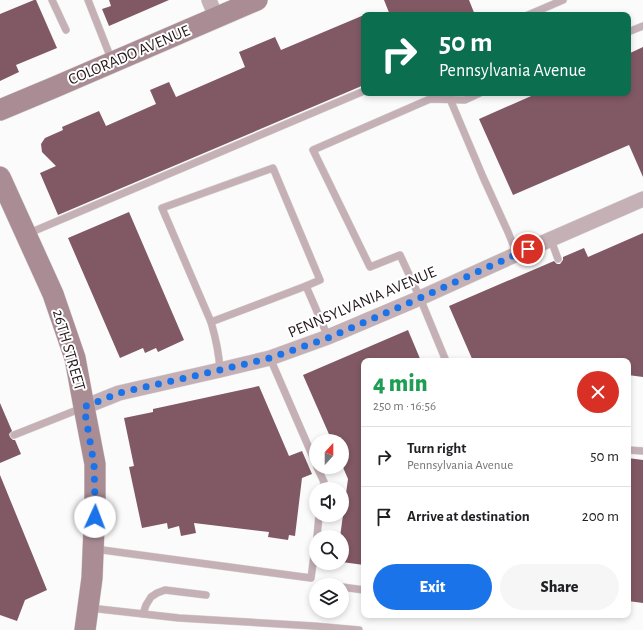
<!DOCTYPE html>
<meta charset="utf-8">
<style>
:root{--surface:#fff;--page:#f6f6f6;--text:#202124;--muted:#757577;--line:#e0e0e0;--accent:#1a73e8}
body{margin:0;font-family:"Alegreya Sans",sans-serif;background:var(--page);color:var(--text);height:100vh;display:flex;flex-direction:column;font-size:15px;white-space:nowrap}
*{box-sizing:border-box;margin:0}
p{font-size:13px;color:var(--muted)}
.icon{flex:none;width:22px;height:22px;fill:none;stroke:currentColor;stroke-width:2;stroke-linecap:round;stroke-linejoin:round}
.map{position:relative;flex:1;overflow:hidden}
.side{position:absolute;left:361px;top:358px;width:270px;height:260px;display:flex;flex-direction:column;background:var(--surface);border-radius:8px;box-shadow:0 2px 6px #0003}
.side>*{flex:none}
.guide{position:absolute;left:361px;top:12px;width:270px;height:84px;border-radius:8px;box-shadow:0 2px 6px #0003;background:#0b6e4f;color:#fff;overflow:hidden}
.needle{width:26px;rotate:21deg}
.buttons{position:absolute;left:309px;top:434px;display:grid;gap:8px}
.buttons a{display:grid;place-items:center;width:40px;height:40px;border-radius:50%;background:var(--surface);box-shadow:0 2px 6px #0003;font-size:20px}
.pin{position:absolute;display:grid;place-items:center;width:34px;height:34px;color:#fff;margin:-17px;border:2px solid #fff;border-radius:50%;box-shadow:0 1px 4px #0007}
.me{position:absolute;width:44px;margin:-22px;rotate:2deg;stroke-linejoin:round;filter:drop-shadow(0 0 3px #0008)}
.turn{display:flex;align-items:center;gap:14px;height:84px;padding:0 12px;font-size:18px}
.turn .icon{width:52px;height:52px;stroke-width:2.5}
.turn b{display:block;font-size:28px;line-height:34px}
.round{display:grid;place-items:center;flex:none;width:42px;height:42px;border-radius:21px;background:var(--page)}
.head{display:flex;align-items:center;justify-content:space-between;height:68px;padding:0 12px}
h1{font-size:24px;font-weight:800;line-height:30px;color:#1e9e55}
.cta{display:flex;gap:8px;margin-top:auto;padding:8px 12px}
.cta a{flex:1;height:46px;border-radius:24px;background:var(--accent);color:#fff;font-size:16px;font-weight:800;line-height:46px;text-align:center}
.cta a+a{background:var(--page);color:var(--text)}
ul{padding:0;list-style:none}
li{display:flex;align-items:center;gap:12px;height:60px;padding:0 12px;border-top:1px solid var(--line)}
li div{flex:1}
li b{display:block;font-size:15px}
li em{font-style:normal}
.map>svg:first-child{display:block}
.building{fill:#815965}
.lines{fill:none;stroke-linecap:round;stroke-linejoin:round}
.lane-casing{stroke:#d8d7d7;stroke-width:8}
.street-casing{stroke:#d8d7d7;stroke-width:16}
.secondary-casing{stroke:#d8d7d7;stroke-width:22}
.lane{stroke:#c5b0b6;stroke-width:7}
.street{stroke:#c5b0b6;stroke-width:15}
.secondary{stroke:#a98c94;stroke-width:21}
.route{stroke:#1a73e8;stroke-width:7;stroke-dasharray:0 12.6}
.labels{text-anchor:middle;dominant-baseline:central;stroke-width:4;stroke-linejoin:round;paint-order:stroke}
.street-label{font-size:16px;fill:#23171a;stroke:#fff}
</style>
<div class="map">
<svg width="643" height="630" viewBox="0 0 643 630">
<rect width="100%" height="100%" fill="#fbfbfb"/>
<!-- building -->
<g class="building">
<path d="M 34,0 L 36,0 L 57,48 L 16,65 L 19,72 L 0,81 L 0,14 Z"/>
<path d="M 109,0 L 169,0 L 109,26 L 102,9 L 111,6 Z"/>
<path d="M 384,0 L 469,0 L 475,15 L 390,15 Z"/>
<path d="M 364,15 L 364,85 L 58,215 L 40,173 L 56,166 L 42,152 L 41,144 L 45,138 L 63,130 L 62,127 L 99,111 L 106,126 L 156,104 L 150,90 L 169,82 L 176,97 L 245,67 L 239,52 L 275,37 L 281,50 Z"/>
<path d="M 643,47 L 643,177 L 629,145 L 513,195 L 479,119 L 538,93 L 628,93 L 628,54 Z"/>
<path d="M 129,212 L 184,340 L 158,352 L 156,348 L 145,353 L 143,348 L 120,358 L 68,238 Z"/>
<path d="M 643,233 L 643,377 L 628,375 L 628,361 L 473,361 L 449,306 L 554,261 L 557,264 L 560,264 L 563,260 L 563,257 L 584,248 L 588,257 Z"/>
<path d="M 408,330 L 421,361 L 364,361 L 364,565 L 342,562 L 342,537 L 340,537 L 348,479 L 342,465 L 342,441 L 332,441 L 303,375 Z"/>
<path d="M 259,386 L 289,456 L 302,451 L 312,474 L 302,478 L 295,536 L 289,535 L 288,540 L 268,537 L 269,532 L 194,523 L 196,533 L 181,536 L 179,526 L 168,529 L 167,523 L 142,528 L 129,467 L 134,466 L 124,418 L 153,412 L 153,409 Z"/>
<path d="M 0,403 L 12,431 L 9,434 L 10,437 L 13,440 L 15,440 L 21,454 L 0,463 Z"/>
<path d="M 628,458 L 643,460 L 643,603 L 628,601 Z"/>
<path d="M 0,475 L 47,590 L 25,600 L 17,621 L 0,615 Z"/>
</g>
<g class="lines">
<defs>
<g id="lane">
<path d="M 52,0 L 66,30"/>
<path d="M 88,0 L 112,61"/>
<path d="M 528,15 L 563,0"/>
<path d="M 628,32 L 643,26"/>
<path d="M 450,99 L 483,177 L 508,232 L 517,254"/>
<path d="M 27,234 L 364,91"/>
<path d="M 551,240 L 558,259"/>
<path d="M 211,322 L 306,286"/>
<path d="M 270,358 L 316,464"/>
<path d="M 446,361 L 420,298 L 400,255 L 370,267 L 313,150 L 430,99 L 465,100 L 480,93"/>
<path d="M 220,370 C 219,352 216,339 211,322 L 162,208 L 273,168 L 320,280 L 306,286 L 328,337"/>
<path d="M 14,435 L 82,408"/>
<path d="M 628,450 L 643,451"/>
<path d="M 317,467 L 324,482 L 323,489"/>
<path d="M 317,537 L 319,515"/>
<path d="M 95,549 L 311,578 L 316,541"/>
<path d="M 342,587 L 364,590"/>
<path d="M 90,608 L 179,618 L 314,626 L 359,630"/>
<path d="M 143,614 L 146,605 L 151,597 L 157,593 L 165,590 L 206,595"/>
</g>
<g id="street">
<path d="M 209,0 L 216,17"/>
<path d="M 84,407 L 119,393 L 220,370 L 270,358 L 328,337 L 420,298 L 517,254 L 643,199"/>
</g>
<g id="secondary">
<path d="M 0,110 L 55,87 L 257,0"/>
<path d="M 0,177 L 53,294 L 75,358 L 84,407 L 95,464 L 95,502 L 92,578 L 85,630"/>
</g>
</defs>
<!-- lane casing -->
<use href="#lane" class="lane-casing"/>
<!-- street casing -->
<use href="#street" class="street-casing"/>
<!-- secondary casing -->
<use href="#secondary" class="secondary-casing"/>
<!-- lane -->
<use href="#lane" class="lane"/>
<!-- street -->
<use href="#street" class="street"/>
<!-- secondary -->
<use href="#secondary" class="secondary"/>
</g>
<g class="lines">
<!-- route -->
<path class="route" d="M 95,517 L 95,502 L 94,464 L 84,407 L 119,393 L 220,370 L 270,358 L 328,338 L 420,298 L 528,249"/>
</g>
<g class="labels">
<!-- street labels -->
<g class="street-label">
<text transform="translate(129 55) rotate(-23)">COLORADO AVENUE</text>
<text transform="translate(362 302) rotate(-23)">PENNSYLVANIA AVENUE</text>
<text transform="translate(69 350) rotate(74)">26TH STREET</text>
</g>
</g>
</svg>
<div class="buttons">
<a><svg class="needle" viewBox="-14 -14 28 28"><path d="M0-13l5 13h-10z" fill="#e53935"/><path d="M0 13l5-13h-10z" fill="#757577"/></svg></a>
<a><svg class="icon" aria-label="sound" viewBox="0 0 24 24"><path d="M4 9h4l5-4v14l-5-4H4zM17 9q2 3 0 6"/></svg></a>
<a><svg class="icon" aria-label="search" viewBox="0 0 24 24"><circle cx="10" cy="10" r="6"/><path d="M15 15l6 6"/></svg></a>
<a><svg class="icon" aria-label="layers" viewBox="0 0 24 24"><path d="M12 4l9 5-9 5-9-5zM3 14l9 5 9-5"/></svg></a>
</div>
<div class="pin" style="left:528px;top:249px;background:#d93025"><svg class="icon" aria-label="arrive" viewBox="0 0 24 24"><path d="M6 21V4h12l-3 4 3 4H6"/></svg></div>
<svg class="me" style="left:95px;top:517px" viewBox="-20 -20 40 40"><circle r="19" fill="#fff"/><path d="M0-13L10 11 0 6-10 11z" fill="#1a73e8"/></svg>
<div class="guide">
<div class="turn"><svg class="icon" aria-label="right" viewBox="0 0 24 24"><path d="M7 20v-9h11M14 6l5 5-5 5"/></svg><div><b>50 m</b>Pennsylvania Avenue</div></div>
</div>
<section class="side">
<div class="head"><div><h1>4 min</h1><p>250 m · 16:56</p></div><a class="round" style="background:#d93025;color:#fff"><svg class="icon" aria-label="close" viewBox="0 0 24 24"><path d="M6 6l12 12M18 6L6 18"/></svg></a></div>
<ul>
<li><svg class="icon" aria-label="right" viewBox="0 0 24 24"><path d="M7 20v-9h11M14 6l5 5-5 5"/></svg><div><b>Turn right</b><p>Pennsylvania Avenue</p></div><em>50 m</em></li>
<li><svg class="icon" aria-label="arrive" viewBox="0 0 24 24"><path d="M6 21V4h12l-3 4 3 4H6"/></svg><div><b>Arrive at destination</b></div><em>200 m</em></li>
</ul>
<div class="cta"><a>Exit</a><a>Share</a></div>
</section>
</div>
